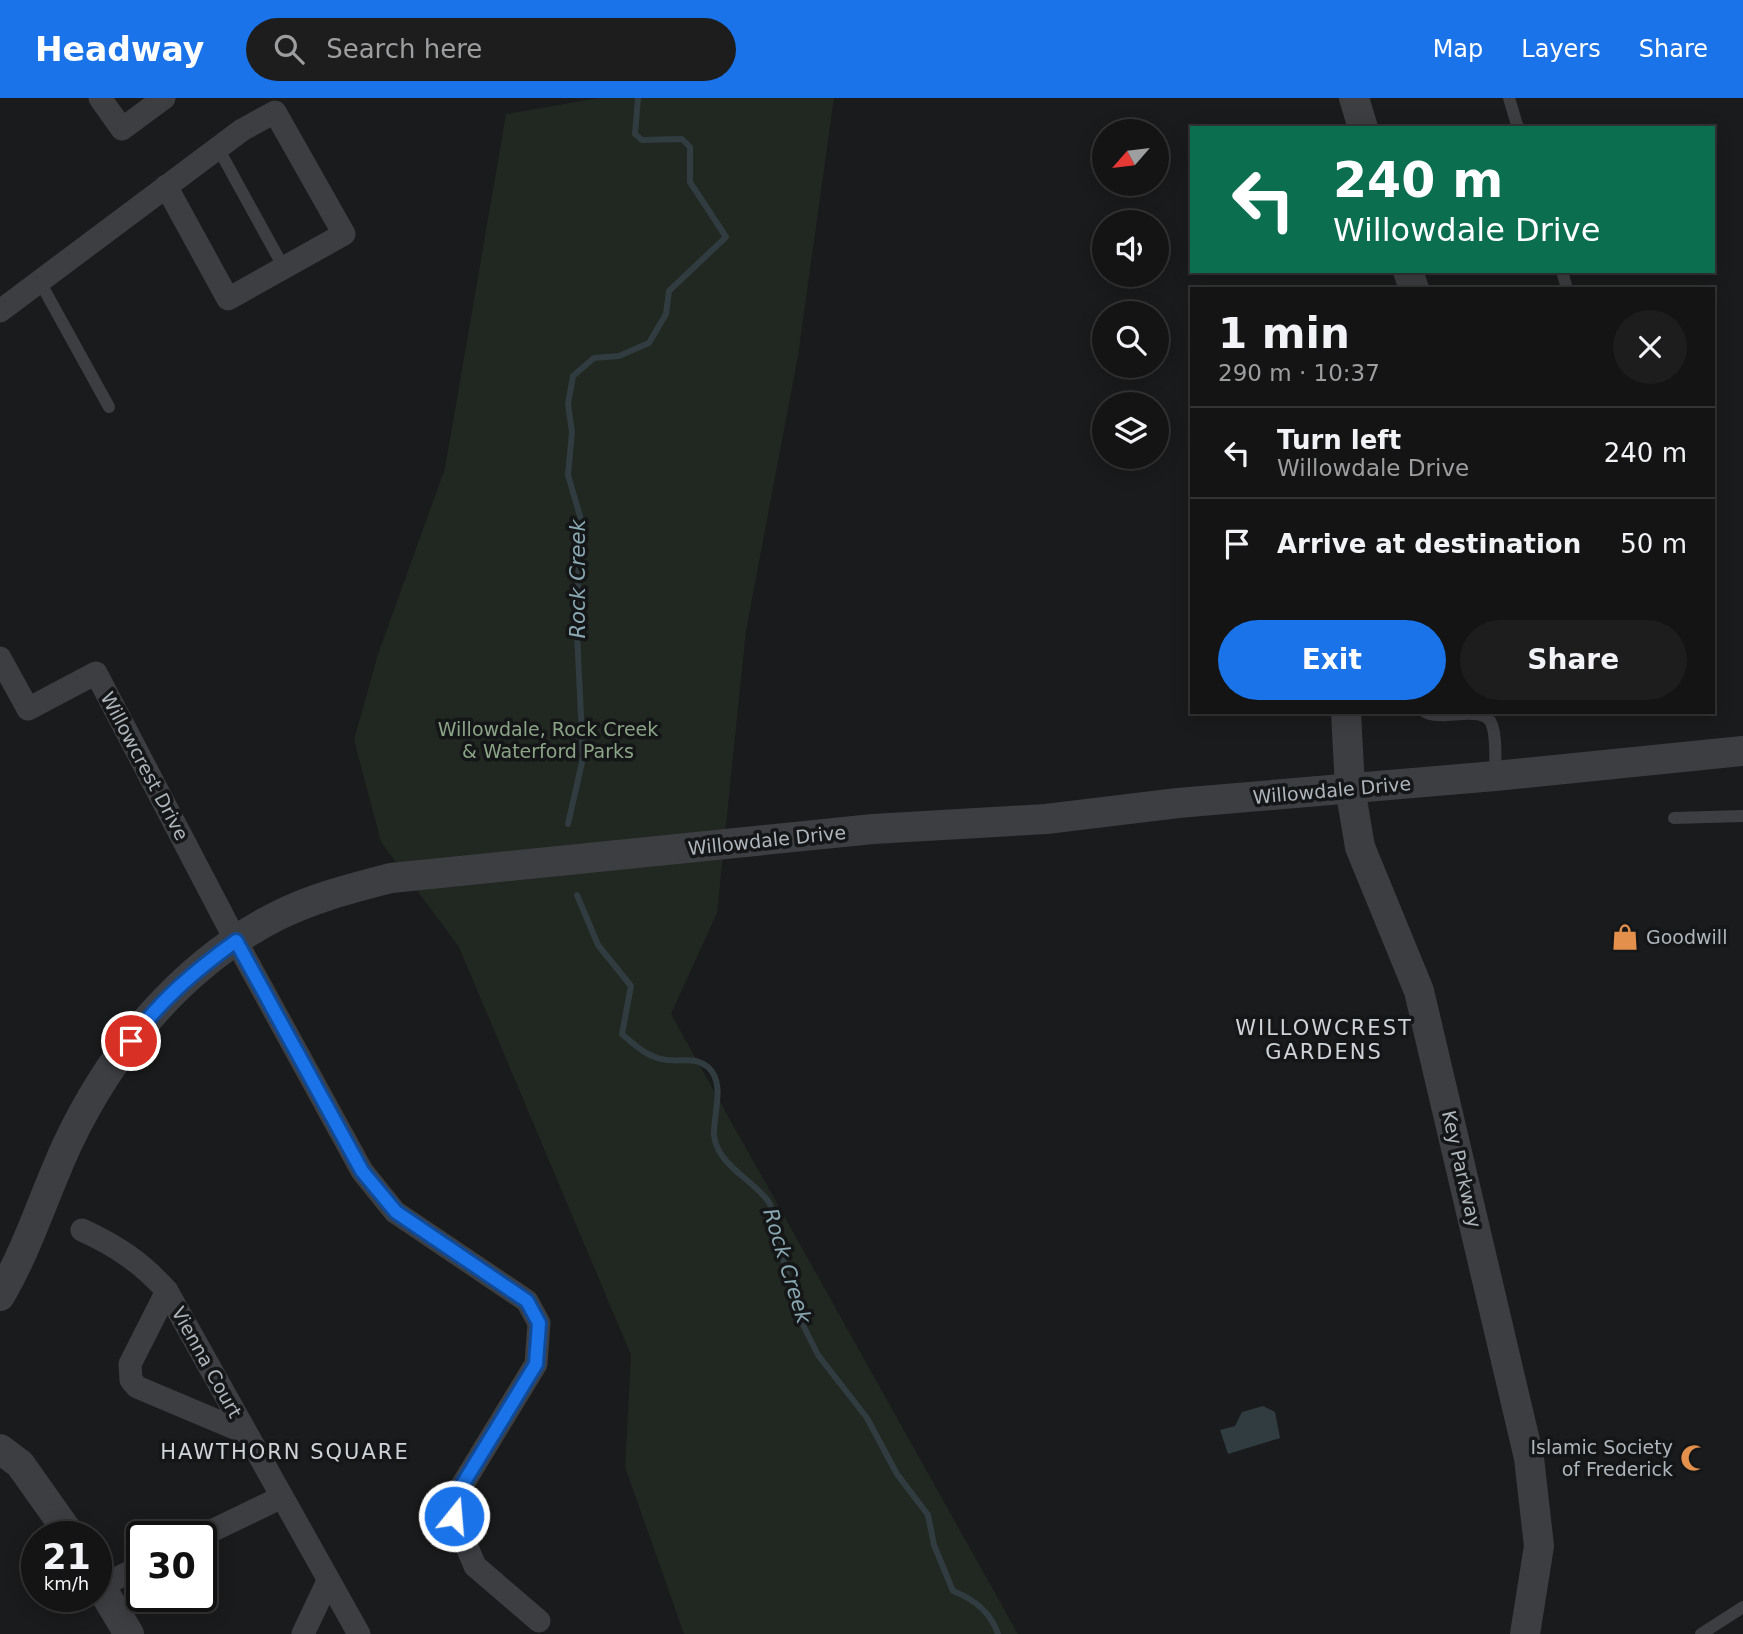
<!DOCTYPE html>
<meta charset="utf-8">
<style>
:root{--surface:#141415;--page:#1d1d1e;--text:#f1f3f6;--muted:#9d9ea0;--line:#333334;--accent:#1a73e8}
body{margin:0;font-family:"DejaVu Sans",sans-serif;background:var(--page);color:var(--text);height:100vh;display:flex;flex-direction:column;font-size:26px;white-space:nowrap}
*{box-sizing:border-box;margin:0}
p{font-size:23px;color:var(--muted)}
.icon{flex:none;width:38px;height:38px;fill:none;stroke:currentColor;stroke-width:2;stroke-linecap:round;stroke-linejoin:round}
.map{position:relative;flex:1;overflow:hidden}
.side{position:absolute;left:1190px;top:189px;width:525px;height:427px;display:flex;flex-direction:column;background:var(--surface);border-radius:0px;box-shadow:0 4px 18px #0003,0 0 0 2px var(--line)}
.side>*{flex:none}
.banner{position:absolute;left:1190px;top:28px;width:525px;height:147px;border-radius:0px;box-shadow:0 4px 18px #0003,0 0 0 2px var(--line);background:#0b6e4f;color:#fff;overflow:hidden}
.needle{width:46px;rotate:242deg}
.fabs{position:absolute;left:1092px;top:21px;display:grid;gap:14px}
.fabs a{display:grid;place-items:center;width:77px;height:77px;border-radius:50%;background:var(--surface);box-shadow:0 4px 18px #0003,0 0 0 2px var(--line);font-size:35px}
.speed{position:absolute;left:21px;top:1423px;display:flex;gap:14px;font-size:35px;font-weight:700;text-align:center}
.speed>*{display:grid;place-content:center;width:91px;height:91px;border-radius:50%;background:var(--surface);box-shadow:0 4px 18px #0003,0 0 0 2px var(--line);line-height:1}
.speed small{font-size:18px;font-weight:400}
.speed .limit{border:4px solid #111;border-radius:10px;background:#fff;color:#111}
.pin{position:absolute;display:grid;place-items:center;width:60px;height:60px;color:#fff;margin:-30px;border:4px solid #fff;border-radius:50%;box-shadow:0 2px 7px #0007}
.me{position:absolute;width:77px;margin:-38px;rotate:17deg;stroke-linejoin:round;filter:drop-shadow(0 0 5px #0008)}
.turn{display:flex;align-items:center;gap:24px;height:147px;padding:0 28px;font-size:32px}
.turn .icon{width:91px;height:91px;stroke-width:2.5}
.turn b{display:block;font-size:49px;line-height:60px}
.round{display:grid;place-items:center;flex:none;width:74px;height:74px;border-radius:37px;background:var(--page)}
.headline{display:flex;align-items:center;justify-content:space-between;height:119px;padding:0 28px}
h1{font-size:42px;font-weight:700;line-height:52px}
.primary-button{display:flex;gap:14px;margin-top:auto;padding:14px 28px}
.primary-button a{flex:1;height:80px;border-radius:42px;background:var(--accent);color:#fff;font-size:28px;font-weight:700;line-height:80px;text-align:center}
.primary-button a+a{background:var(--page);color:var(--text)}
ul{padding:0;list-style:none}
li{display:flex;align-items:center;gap:21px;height:91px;padding:0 28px;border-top:2px solid var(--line)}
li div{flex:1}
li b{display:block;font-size:26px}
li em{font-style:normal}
header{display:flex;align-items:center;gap:42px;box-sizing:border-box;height:98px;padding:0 35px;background:var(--accent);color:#fff}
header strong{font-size:33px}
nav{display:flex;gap:38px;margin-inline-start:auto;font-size:24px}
.search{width:490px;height:63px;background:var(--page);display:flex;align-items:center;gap:18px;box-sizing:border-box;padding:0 24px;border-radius:38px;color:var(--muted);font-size:26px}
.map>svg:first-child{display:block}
.green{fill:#212721}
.water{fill:#313c40}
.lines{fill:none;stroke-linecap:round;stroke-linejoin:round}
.stream{stroke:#313c40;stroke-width:6}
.service{stroke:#3c3e41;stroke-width:12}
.minor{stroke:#3c3e41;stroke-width:23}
.tertiary{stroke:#3c3e41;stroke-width:30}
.route-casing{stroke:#114b97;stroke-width:18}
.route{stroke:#1a73e8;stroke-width:12}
.labels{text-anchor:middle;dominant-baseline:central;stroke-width:7;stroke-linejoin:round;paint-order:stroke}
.park-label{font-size:19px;fill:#8ba487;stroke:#151617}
.street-label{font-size:19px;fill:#aeb5bb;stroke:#151617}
.poi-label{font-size:19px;fill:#aeb5bb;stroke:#151617;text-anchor:start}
.water-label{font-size:21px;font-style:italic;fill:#89a8b2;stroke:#151617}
.neighbourhood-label{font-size:21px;letter-spacing:2px;fill:#cfd3d7;stroke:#151617}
</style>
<header>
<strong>Headway</strong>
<div class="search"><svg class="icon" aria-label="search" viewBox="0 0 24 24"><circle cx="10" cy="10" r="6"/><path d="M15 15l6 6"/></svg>Search here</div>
<nav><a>Map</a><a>Layers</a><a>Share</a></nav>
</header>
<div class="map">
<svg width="1743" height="1536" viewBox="0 0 1743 1536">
<rect width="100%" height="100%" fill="#1a1b1c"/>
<!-- green -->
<path class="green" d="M 598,0 L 834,0 L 798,258 L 746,533 L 717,815 L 671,916 L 1018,1536 L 684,1536 L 625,1369 L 631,1257 L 459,849 L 381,744 L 354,642 L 378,556 L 445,370 L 506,16 Z"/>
<!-- water -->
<path class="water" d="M 1263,1308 L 1275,1314 L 1280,1340 L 1228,1356 L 1220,1332 L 1235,1328 L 1242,1314 Z"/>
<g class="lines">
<!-- stream -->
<g class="stream">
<path d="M 568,726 L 583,660 L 576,514 L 582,425 L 568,377 L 572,334 L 568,306 L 573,278 L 594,260 L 619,258 L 649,245 L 666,216 L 669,193 L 726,139 L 690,84 L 690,49 L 682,41 L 642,42 L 635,36 L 638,0"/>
<path d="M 577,797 L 598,847 L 631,888 L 622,936 C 636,948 648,960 667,962 C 682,964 694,958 708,969 C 726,985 713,1017 714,1037 C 717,1068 755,1082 770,1106 L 795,1211 L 818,1257 L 867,1320 L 897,1376 L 928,1417 L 934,1447 L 953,1493 C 974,1501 991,1515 998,1536"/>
</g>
<!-- service -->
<g class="service">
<path d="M 1509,0 L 1518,30"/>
<path d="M 218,50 L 284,170"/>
<path d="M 1562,173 L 1567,191"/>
<path d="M 40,184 L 109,309"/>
<path d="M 1425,614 C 1443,624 1485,605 1492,627 C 1497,641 1495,663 1495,678"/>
<path d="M 1674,720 L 1743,718"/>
<path d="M 1701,1536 L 1743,1509"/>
</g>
<!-- minor -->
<g class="minor">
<path d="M 100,0 L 122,31 L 164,0"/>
<path d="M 0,213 L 242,32 L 275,14 L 344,136 L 228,201 L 166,88"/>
<path d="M 0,560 L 28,611 L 96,575 L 236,843 L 362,1073 L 395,1114 L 527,1203 L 539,1225 L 536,1266 L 458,1394 L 454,1418 L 475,1468 L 539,1523"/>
<path d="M 82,1132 C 117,1148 142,1165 167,1193 L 359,1536"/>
<path d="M 167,1193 L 130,1266 L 131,1282 L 137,1289 L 246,1335"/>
<path d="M 201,1438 L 282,1399"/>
<path d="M 101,1488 L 142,1468"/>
<path d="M 303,1536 L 328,1483"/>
</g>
<!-- tertiary -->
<g class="tertiary">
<path d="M 1354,0 L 1363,30"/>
<path d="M 1408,173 L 1414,191"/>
<path d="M 1346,614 L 1350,690 L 1360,749 L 1419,893 L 1529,1360 L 1539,1448 L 1525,1536"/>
<path d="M 0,1198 C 28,1150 44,1097 67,1047 C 111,953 182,867 275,819 C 312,800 352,790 391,780 L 873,731 L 1046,721 L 1178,705 L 1495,678 L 1743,653"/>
<path d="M 0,1351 L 20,1366 L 71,1438"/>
<path d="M 96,1481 L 129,1536"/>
</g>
</g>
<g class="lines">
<defs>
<path id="route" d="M 131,943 C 160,902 196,872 236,843 L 362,1073 L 396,1114 L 527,1203 L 539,1225 L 536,1266 L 458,1394 L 454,1418"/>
</defs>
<!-- route casing -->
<use href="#route" class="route-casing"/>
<!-- route -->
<use href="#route" class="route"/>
</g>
<!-- icons -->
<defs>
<symbol id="shop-bare" viewBox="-9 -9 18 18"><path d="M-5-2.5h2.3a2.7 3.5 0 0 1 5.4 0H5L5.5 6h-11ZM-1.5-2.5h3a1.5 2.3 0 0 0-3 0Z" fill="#e3904c" stroke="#151617" stroke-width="2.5" paint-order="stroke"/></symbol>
<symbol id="mosque-bare" viewBox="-9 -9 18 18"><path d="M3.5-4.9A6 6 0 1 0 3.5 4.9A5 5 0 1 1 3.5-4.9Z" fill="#e3904c" stroke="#151617" stroke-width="2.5" paint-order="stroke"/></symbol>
</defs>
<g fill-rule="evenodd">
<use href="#shop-bare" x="1606" y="820" width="38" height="38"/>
<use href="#mosque-bare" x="1675" y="1341" width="38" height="38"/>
</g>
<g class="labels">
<!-- park labels -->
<g class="park-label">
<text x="548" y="631">Willowdale, Rock Creek<tspan x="548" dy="22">&amp; Waterford Parks</tspan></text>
</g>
<!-- street labels -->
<g class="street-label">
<text transform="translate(145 668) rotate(62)">Willowcrest Drive</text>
<text transform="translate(1332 692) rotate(-5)">Willowdale Drive</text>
<text transform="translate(767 742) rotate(-6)">Willowdale Drive</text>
<text transform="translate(1462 1071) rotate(77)">Key Parkway</text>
<text transform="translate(207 1264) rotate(61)">Vienna Court</text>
</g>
<!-- poi labels -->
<g class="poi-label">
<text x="1646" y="839">Goodwill</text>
<text x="1673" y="1349" text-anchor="end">Islamic Society<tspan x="1673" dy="22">of Frederick</tspan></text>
</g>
<!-- water labels -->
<g class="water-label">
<text transform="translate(578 481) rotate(-90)">Rock Creek</text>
<text transform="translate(787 1168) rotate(73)">Rock Creek</text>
</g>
<!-- neighbourhood labels -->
<g class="neighbourhood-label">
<text x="1324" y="930">WILLOWCREST<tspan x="1324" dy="24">GARDENS</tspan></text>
<text x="285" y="1354">HAWTHORN SQUARE</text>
</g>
</g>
</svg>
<div class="fabs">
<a><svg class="needle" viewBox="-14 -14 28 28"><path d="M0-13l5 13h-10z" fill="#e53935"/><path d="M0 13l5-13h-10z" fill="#9d9ea0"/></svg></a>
<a><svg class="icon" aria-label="sound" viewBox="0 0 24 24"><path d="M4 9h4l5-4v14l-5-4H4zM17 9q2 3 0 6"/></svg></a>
<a><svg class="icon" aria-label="search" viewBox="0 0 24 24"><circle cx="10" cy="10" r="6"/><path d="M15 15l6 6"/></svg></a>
<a><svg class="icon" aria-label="layers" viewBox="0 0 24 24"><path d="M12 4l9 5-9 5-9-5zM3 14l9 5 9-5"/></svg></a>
</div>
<div class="speed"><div>21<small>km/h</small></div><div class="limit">30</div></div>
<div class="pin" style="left:131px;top:943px;background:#d93025"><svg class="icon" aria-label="arrive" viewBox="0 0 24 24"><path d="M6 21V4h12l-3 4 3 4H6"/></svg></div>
<svg class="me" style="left:454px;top:1418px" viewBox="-20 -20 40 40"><circle r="17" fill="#1a73e8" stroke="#fff" stroke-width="3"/><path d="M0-11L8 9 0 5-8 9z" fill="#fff"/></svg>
<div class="banner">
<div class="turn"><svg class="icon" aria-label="left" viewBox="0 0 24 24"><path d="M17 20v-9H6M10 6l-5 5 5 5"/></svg><div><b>240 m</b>Willowdale Drive</div></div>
</div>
<section class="side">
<div class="headline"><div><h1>1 min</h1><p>290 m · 10:37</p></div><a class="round"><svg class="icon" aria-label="close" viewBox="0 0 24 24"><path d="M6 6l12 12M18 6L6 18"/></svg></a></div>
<ul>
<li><svg class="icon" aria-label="left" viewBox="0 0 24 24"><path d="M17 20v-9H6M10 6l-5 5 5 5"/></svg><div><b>Turn left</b><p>Willowdale Drive</p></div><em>240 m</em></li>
<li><svg class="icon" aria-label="arrive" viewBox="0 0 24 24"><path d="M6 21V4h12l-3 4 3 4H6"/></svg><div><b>Arrive at destination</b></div><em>50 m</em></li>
</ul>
<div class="primary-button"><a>Exit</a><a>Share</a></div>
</section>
</div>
